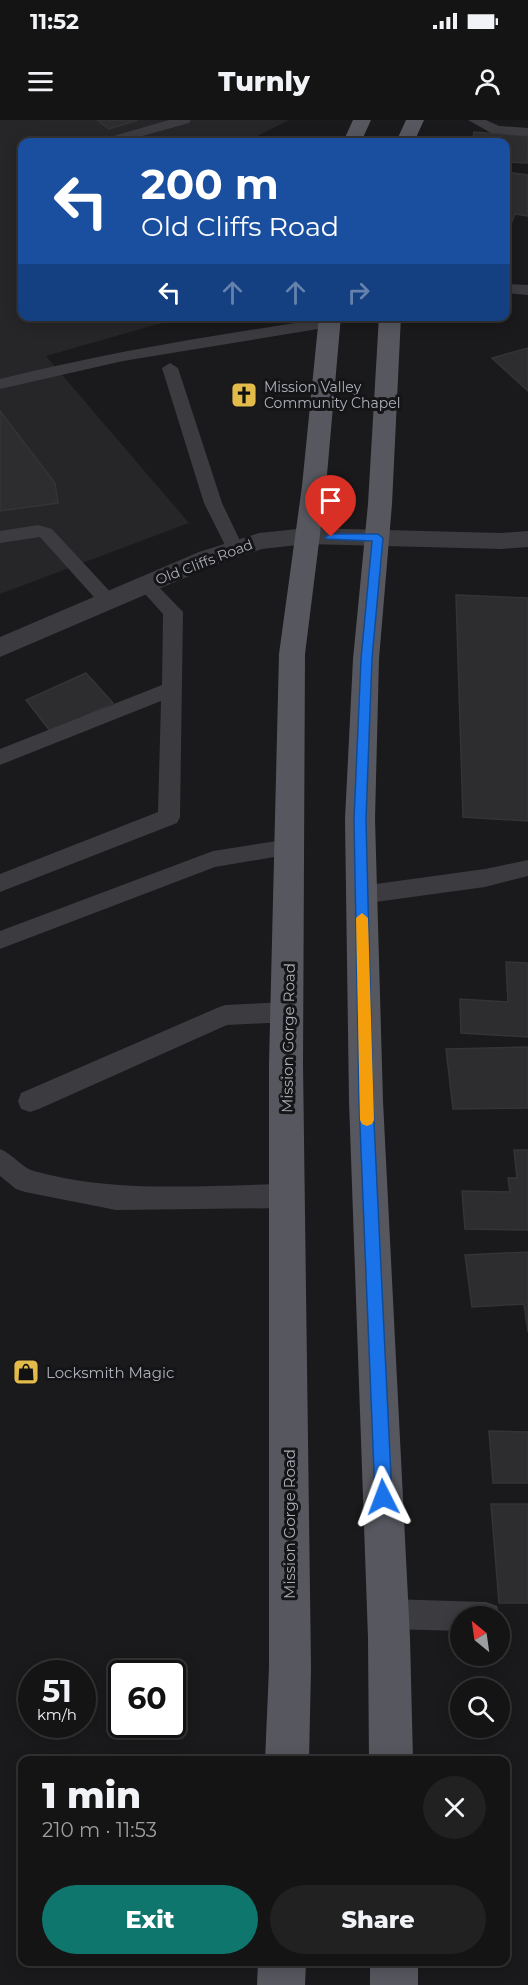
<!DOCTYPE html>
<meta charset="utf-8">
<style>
:root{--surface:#141415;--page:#212122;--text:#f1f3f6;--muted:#9d9ea0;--line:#333334;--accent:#0f766e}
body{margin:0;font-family:Montserrat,sans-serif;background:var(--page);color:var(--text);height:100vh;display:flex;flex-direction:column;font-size:22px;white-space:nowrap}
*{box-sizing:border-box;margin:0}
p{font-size:20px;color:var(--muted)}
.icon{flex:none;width:33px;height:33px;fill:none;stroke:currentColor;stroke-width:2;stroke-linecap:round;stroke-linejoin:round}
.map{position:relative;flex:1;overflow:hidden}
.side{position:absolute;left:18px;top:1636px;width:492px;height:210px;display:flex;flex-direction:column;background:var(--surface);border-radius:12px;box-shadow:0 3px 15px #0003,0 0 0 2px var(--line)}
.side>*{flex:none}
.guide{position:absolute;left:18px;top:18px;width:492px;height:183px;border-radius:12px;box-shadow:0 3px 15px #0003,0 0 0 2px var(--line);background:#1a4fa0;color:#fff;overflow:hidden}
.needle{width:39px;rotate:331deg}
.controls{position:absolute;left:450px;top:1486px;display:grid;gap:12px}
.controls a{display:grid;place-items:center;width:60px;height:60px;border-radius:50%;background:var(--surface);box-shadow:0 3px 15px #0003,0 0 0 2px var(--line);font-size:30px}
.speed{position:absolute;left:18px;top:1540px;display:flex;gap:12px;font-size:30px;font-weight:700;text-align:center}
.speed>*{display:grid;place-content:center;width:78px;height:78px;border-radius:50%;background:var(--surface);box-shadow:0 3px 15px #0003,0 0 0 2px var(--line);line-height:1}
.speed small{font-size:15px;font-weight:400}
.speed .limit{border:3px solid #111;border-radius:9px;background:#fff;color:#111}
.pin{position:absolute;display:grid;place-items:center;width:51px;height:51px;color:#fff;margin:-62px -26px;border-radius:50% 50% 50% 0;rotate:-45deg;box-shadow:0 0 6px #0007}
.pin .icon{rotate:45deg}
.me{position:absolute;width:66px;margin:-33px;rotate:357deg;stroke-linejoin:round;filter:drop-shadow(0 0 4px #0008)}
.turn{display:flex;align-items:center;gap:21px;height:126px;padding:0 24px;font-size:27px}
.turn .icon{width:78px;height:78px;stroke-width:2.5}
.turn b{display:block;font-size:42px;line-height:51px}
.lanes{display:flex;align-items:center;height:57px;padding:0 24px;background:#0003;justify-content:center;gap:30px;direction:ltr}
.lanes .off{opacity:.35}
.round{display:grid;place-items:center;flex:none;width:63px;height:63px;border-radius:32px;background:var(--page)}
.overview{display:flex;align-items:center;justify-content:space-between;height:102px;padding:0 24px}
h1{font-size:36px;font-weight:800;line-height:45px}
.button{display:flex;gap:12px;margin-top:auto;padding:12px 24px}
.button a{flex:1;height:69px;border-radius:36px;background:var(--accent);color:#fff;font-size:24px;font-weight:800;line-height:69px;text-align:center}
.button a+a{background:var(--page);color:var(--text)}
.status{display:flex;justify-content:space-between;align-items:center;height:42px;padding:0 30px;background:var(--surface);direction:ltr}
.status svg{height:16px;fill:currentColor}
header{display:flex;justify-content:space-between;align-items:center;height:78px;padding:0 24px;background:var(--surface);font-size:27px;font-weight:800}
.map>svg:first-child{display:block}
.built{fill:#262628}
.building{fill:#2d2d2f;stroke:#343437;stroke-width:1.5}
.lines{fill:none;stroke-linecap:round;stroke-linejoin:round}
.lane{fill:#3b3b40;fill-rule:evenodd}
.street{fill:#3b3b40;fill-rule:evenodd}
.primary{fill:#57585f;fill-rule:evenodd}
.route{fill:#1a73e8;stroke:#114b97;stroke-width:1.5}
.slow{fill:#f59e0b}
.labels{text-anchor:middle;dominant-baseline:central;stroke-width:6;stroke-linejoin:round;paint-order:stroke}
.far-poi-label{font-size:14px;fill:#adb0ba;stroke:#151517;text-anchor:start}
.far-street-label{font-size:14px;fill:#adb0ba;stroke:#151517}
.street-label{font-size:15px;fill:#adb0ba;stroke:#151517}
.poi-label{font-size:15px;fill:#adb0ba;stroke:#151517;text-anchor:start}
</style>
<div class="status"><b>11:52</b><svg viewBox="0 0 49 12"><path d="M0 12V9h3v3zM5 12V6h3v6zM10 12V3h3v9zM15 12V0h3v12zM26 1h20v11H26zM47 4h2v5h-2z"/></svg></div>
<header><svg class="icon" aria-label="menu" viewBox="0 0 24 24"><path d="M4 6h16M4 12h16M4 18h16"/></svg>Turnly<svg class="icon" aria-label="person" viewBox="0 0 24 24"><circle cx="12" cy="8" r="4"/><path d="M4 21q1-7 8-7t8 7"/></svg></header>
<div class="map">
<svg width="528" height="1865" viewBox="0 0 528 1865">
<rect width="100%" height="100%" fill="#1a1a1c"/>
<!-- built -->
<path class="built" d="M 0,0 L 289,0 L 245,22 L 22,22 L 22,196 L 183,197 L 46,236 L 189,403 L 0,474 Z"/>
<!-- building -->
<g class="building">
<path d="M 97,0 L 138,0 L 109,9 Z"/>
<path d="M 474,12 L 528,16 L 528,43 L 506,42 L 506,22 L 472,22 Z"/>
<path d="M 506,52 L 528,55 L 528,96 L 515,94 L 511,104 L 506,103 Z"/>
<path d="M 528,228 L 528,271 L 492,238 Z"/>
<path d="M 0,291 L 55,363 L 58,383 L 0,391 Z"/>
<path d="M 456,475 L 528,478 L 528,701 L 463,697 Z"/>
<path d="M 86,553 L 113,583 L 51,612 L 26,580 Z"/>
<path d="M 506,842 L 528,843 L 528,917 L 461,913 L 460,879 L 508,882 Z"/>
<path d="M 528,927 L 528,988 L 453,989 L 446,929 Z"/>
<path d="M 514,1030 L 528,1030 L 528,1110 L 465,1109 L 462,1071 L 510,1072 L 508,1058 L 517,1058 Z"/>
<path d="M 528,1132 L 528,1212 L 524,1184 L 472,1187 L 465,1135 Z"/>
<path d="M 489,1311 L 528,1312 L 528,1363 L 493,1363 Z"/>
<path d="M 491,1384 L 528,1384 L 528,1483 L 499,1483 Z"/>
</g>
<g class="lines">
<!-- lane -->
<g class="lane">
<path d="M 169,0 L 191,0 L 189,3 L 121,22 L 101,22 L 103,19 Z"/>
<path d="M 468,0 L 486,0 L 499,6 L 528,8 L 528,16 L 491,13 Z"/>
<path d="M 506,164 L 528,165 L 528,175 L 506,173 Z"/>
<path d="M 330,198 L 338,203 L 336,206 L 123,241 L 0,269 L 0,259 C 109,232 219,214 330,198 Z"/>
<path d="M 170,243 L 178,248 L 222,383 L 244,429 L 241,433 L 229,433 L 204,383 L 162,248 Z"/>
<path d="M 38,405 L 52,409 L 115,477 L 117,481 L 115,485 L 108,487 L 101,485 L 40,417 L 0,423 L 0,411 Z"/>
<path d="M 146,459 L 153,461 L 183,492 L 180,697 L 177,703 L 0,772 L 0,754 L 158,692 L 161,581 L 0,645 L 0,629 L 162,565 L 163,494 L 137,465 L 139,461 Z"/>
<path d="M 290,719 L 298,721 L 301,727 L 298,733 L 215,747 L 0,829 L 0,811 L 213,731 Z"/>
<path d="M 528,740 L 528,756 L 485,767 L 361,784 L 353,781 L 350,775 L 353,769 L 361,766 L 485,749 Z"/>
<path d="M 288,882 L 296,885 L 300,892 L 296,899 L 288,902 L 227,905 L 39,989 L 30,992 L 21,989 L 18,981 L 21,973 L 217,888 L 225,885 Z"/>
<path d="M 0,1029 C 13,1034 22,1048 34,1051 C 116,1074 203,1065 287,1064 L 296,1068 L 300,1076 L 296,1084 L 287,1088 L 116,1090 L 25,1072 L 16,1069 L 0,1056 Z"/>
<path d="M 388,1479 L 486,1482 L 497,1486 L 501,1497 L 500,1501 L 500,1497 L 460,1497 L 460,1511 L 388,1509 L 377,1505 L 373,1494 L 377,1483 Z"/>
</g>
<!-- street -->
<path class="street" d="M 307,408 L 501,413 L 528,411 L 528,427 L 501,429 L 307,424 L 262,429 L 217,444 L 0,537 L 0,517 L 199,432 L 259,413 Z"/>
<!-- primary -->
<g class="primary">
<path d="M 353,0 L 371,0 L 361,22 L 343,22 Z"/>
<path d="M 406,0 L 424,0 L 414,22 L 396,22 Z"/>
<path d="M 319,196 L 341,196 L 326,366 L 305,534 L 303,944 L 311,1548 L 309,1641 L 265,1641 L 269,1548 L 269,944 L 279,534 L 302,366 Z"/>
<path d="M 379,196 L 401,196 L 392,384 L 379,539 L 375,699 L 383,981 L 410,1518 L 413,1641 L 369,1641 L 368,1518 L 349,981 L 345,699 L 353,539 L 368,384 Z"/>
<path d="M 258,1842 L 306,1842 L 305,1865 L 257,1865 Z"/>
<rect x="370" y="1842" width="48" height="23"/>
</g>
</g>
<!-- route -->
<path class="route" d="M 331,414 L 378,414 L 383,418 L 372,539 L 366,699 L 373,981 L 392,1377 L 389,1383 L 383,1386 L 377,1383 L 375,1377 L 359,981 L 354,699 L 361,539 L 372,421 L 327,419 L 325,417 Z"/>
<!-- slow -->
<path class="slow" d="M 362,793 L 368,798 L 374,1000 L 372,1004 L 367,1006 L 362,1004 L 360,1000 L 356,798 Z"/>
<!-- icons -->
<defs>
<symbol id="church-square" viewBox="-11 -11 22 22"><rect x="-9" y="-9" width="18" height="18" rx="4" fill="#e3bb4a" stroke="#151517"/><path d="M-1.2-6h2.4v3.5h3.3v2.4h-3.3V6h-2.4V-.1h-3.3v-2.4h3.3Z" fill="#111"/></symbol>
<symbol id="shop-square" viewBox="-11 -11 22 22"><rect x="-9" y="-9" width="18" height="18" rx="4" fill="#e3bb4a" stroke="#151517"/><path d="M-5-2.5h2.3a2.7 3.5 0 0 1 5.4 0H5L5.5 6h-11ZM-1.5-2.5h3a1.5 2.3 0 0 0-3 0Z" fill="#111"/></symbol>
</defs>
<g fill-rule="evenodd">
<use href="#church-square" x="229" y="260" width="30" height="30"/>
<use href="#shop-square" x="11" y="1237" width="30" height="30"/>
</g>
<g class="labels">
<!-- far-poi labels -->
<g class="far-poi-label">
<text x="264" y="267">Mission Valley<tspan x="264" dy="16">Community Chapel</tspan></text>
</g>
<!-- far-street labels -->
<g class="far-street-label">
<text transform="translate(204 442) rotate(-21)">Old Cliffs Road</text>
</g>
<!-- street labels -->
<g class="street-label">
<text transform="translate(288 918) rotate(-89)">Mission Gorge Road</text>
<text transform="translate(289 1404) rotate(-90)">Mission Gorge Road</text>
</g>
<!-- poi labels -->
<g class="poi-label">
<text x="46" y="1252">Locksmith Magic</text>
</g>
</g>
</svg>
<div class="controls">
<a><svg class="needle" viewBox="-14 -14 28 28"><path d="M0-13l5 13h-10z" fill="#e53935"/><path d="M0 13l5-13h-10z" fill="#9d9ea0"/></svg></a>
<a><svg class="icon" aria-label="search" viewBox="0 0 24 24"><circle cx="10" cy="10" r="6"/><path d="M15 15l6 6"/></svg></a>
</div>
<div class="speed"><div>51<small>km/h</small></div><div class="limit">60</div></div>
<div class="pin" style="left:331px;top:417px;background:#d93025"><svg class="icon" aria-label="arrive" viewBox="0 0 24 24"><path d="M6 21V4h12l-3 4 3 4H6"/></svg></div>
<svg class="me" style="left:383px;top:1377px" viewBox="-20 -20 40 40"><path d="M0-17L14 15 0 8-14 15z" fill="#1a73e8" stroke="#fff" stroke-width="4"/></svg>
<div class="guide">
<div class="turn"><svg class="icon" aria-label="left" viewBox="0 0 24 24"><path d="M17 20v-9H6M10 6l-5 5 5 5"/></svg><div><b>200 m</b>Old Cliffs Road</div></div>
<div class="lanes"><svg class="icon" aria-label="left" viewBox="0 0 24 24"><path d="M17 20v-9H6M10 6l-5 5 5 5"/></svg><svg class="icon off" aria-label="ahead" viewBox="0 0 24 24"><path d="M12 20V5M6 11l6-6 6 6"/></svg><svg class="icon off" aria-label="ahead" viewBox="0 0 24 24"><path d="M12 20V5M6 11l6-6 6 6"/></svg><svg class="icon off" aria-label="right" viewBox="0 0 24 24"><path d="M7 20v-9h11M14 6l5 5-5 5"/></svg></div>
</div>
<section class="side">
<div class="overview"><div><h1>1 min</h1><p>210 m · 11:53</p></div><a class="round"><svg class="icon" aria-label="close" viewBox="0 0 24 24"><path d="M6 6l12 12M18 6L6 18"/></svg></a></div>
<div class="button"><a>Exit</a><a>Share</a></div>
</section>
</div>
